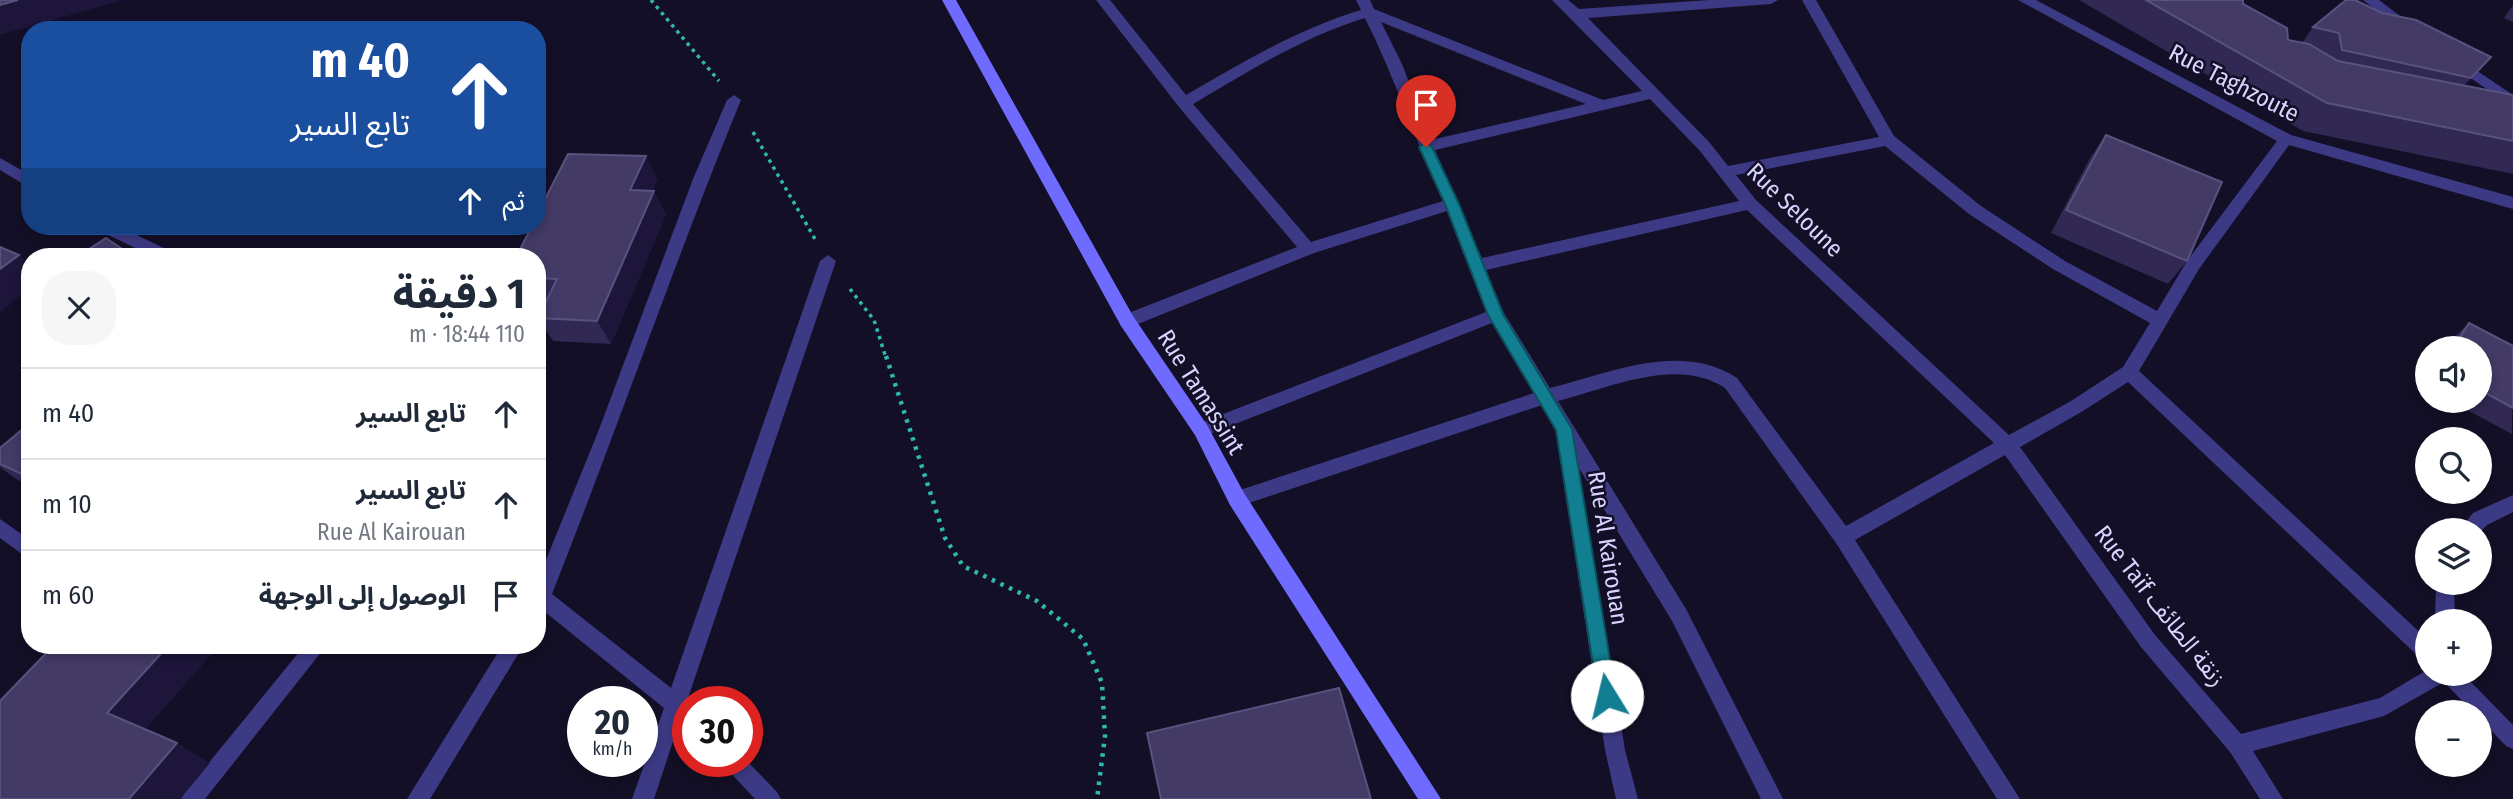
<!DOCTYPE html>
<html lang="ar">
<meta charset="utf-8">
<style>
:root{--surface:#fff;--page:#f6f6f7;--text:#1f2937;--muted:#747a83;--line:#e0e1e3}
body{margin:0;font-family:"Fira Sans Condensed","Noto Sans Arabic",sans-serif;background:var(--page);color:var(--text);direction:rtl;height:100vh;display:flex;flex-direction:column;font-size:26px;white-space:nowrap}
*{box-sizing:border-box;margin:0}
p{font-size:23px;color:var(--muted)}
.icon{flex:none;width:38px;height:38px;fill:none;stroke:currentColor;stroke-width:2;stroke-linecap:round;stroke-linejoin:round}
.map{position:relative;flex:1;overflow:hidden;direction:ltr}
.drawer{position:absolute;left:21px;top:248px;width:525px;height:406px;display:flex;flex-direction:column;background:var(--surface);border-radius:28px;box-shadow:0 4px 10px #0003;direction:rtl}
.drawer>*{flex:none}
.top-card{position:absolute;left:21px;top:21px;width:525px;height:214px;border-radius:28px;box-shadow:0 4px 10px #0003;direction:rtl;background:#1a4fa0;color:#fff;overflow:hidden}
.fabs{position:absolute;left:2415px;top:336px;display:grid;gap:14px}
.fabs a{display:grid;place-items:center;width:77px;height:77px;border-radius:50%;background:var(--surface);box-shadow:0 4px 10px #0003;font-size:35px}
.speed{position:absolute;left:567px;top:686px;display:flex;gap:14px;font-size:35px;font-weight:700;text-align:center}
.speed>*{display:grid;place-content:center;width:91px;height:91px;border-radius:50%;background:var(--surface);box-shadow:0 4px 10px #0003;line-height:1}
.speed small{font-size:18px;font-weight:400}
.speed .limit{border:10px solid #d22;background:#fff;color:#111}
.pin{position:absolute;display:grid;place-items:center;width:60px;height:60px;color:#fff;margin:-72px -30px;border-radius:50% 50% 50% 0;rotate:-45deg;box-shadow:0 0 7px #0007}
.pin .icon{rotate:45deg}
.me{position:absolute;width:77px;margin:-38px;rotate:351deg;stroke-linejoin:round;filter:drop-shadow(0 0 5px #0008)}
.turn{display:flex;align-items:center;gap:24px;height:147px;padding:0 21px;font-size:32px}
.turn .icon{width:91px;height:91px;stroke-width:2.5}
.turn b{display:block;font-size:49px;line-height:60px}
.then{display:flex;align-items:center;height:66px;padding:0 21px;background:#0003;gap:14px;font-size:26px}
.round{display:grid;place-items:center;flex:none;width:74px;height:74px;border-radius:28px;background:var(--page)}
.headline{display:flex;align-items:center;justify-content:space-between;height:119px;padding:0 21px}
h1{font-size:42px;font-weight:700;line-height:52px}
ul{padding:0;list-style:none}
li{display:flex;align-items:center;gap:21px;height:91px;padding:0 21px;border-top:2px solid var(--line)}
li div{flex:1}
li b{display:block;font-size:26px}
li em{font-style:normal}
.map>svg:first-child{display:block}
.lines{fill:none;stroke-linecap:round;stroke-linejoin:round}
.path-far1{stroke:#2fb8b0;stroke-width:3.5;stroke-dasharray:3.5 4.5;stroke-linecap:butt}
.path{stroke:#2fb8b0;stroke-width:4.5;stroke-dasharray:3.5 6;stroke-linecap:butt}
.street{fill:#3d3a85;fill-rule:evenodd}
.secondary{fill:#6f6bff;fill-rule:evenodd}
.wall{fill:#312854}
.shaded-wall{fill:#1d163a}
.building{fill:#433a66;stroke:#5a527e;stroke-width:2}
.route{fill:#117e91;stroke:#0b525e;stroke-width:2}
.labels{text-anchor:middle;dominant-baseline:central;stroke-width:5;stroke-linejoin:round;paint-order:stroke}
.street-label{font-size:24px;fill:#d9d4ff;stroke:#130f26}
</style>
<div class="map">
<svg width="2513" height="799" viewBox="0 0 2513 799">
<rect width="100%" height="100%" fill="#130f26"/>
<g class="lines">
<!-- path-far1 -->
<g class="path-far1">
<path d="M 651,0 L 719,81"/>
<path d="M 753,132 L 815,239"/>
<path d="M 850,289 L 874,320 L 886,358"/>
</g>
<!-- path -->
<path class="path" d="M 886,356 L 945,538 L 963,566 L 1037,601 L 1083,639 L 1102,683 L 1105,736 L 1097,799"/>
<!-- street -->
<g class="street">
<path d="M 1096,0 L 1110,0 L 1186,95 C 1243,62 1298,29 1361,10 L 1356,0 L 1370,0 L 1374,9 L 1603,100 L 1642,91 L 1552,0 L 1568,0 L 1579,9 L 1709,0 L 1778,0 L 1771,4 L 1588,18 L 1710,143 L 1728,166 L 1879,137 L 1802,0 L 1816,0 L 1894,136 L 1981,206 L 2065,261 L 2157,311 L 2187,261 L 2277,141 L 2018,0 L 2036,0 L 2291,135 L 2513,197 L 2513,209 L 2289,145 L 2199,269 L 2139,371 L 2427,639 L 2427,661 L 2420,658 L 2128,382 L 2083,411 L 2020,447 L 2155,635 L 2241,734 L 2380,698 L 2427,670 L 2427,674 L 2463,674 L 2513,725 L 2513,749 L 2506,746 L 2480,719 L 2480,712 L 2473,712 L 2444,682 L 2384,716 L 2253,751 L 2283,799 L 2260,799 L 2230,752 L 2141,647 L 2005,455 L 1855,540 L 2020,799 L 1997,799 L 1836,543 L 1725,388 C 1677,356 1609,388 1558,401 L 1686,609 L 1783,799 L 1761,799 L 1672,621 L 1579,468 L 1625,750 L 1638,799 L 1616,799 L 1605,750 L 1557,440 L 1560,435 L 1542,405 L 1237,507 L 1230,505 L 1228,499 L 1230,493 L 1237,491 L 1534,393 L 1492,323 L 1207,435 L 1201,437 L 1195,435 L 1192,430 L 1195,425 L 1486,312 L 1447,211 L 1314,253 L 1133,326 L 1121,326 L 1119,321 L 1121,316 L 1297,247 L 1179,107 ZM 1365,18 C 1395,78 1415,140 1443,201 L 1311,242 L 1193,104 C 1249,71 1303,37 1365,18 ZM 1381,22 L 1586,104 L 1431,140 L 1402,64 ZM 1650,99 L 1700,151 L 1739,201 L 1482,258 L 1435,150 ZM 1885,146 L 1969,214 L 2053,269 L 2150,323 L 2123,367 L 2071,401 L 2009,435 L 1756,200 L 1736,175 ZM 1747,210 L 1994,443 L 1846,526 L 1737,378 C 1680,341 1611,373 1550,388 L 1504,313 L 1486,270 Z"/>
<path d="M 2363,0 L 2379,0 L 2417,29 L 2410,34 L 2405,32 Z"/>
<path d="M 2455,56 L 2513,95 L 2513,107 L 2450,64 L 2448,61 L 2450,58 Z"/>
<path d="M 734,95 L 741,100 C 674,263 617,430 552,594 L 671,688 L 820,261 L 828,255 L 836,261 L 687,701 L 688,724 L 680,720 L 654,799 L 632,799 L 664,708 L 545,612 L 537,616 L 537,582 L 598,432 L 693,179 L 727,100 Z"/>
<path d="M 0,158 L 30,175 L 30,188 L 0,170 Z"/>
<path d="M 96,226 L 118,226 L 174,253 L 176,257 L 154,257 L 98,230 Z"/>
<path d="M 2513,495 L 2513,512 L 2487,525 L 2480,532 L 2460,530 L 2473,513 Z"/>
<path d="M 0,519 L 30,540 L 30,560 L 0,538 Z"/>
<path d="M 2436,583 L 2454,583 L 2455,621 L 2435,621 Z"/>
<path d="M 304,646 L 326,646 L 205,799 L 181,799 L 185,792 Z"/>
<path d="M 502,646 L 523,646 L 430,799 L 407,799 Z"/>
<path d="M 723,761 L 747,761 L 777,792 L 781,799 L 755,799 L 726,768 Z"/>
</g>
<!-- secondary -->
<path class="secondary" d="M 942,0 L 956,0 L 1133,316 L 1207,425 L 1244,493 L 1441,799 L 1418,799 L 1230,505 L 1195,435 L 1121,326 Z"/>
</g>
<!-- wall -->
<g class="wall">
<path d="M 2079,0 L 2243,0 L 2243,4 L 2288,40 L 2302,43 L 2313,27 L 2382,13 L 2491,57 L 2465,85 L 2513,95 L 2513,174 L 2303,131 Z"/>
<path d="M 2513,5 L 2513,22 L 2504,18 Z"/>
<path d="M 2106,135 L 2187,261 L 2168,284 L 2051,233 L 2090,158 Z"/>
<path d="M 646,156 L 657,180 L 652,191 L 666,214 L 611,344 L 553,341 L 538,318 L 547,301 L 537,300 L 537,257 Z"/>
<path d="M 2469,323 L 2513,346 L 2512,434 L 2450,401 L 2480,401 L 2480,348 L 2445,348 L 2451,340 Z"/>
<path d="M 2427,377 L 2427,388 L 2422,385 Z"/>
<path d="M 30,423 L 30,486 L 16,479 L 0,467 L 0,448 Z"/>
</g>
<!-- shaded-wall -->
<g class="shaded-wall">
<path d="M 18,0 L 123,0 L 0,35 L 0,5 Z"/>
<path d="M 2491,57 L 2470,81 L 2449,101 L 2471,78 Z"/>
<path d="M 646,156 L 657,180 L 642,213 L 630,190 Z"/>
<path d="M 654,191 L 666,214 L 611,344 L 597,321 Z"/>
<path d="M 19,255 L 30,265 L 30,288 L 0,312 L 0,269 Z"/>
<path d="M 168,646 L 219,646 L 141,734 L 107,713 Z"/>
<path d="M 177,743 L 210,763 L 180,799 L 129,799 Z"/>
</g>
<!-- building -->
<g class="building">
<path d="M 0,0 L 18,0 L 0,5 Z"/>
<path d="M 2146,0 L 2243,0 L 2243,4 L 2287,28 L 2288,40 L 2309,44 L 2338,61 L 2513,95 L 2513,141 L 2327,103 Z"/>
<path d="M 2346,0 L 2355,0 L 2382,13 L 2416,20 L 2491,57 L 2471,78 L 2342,50 L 2339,33 L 2313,27 Z"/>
<path d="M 2106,135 L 2222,182 L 2187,261 L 2066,210 Z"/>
<path d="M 568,154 L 646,156 L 630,190 L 654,191 L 597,321 L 538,318 L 557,279 L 537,278 L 537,257 L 516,257 L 532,226 L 537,226 L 537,215 Z"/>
<path d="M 106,238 L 134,257 L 77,257 Z"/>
<path d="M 0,247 L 19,255 L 0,269 Z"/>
<path d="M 2469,323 L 2513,346 L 2513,408 L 2480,390 L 2480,348 L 2453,348 Z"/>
<path d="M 30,423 L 30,478 L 0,464 L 0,448 Z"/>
<path d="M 53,646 L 168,646 L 107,713 L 177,743 L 129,799 L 0,799 L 0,701 Z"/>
<path d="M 1339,688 L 1371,799 L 1161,799 L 1147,733 Z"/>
</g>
<!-- route -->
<path class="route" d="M 1426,142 L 1432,147 L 1459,204 L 1503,314 L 1572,429 L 1616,696 L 1613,702 L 1607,705 L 1600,702 L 1598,696 L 1556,430 L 1488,315 L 1445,204 L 1419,147 Z"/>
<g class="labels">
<!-- street labels -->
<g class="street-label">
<text transform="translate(2234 83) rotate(27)">Rue Taghzoute</text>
<text transform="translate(1795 210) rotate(44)">Rue Seloune</text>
<text transform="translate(1201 392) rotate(58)">Rue Tamassint</text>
<text transform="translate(1608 548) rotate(81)">Rue Al Kairouan</text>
<text transform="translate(2160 606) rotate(52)">Rue Taïf زنقة الطائف</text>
</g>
</g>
</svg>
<div class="fabs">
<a><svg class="icon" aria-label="sound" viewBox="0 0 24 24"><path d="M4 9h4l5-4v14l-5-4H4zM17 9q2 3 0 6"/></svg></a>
<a><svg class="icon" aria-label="search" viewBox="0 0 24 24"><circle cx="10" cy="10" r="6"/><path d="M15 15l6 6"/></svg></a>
<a><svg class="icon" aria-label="layers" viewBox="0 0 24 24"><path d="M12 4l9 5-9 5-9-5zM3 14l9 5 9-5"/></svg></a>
<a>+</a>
<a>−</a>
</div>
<div class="speed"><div>20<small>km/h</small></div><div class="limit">30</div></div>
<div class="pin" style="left:1426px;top:147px;background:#d93025"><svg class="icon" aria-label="arrive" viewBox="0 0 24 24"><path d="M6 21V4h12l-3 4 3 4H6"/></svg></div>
<svg class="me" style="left:1607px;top:696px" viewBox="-20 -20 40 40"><circle r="19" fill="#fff"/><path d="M0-13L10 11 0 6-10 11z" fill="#117e91"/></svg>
<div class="top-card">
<div class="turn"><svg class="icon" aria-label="ahead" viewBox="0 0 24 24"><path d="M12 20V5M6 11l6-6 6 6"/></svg><div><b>40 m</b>تابع السير</div></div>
<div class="then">ثم<svg class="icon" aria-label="ahead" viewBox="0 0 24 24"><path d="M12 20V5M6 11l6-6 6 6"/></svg></div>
</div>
<section class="drawer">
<div class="headline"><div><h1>1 دقيقة</h1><p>110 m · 18:44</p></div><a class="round"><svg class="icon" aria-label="close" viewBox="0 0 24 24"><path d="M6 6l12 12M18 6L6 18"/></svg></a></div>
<ul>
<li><svg class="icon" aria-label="ahead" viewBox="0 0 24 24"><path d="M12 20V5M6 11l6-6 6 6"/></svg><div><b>تابع السير</b></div><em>40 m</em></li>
<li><svg class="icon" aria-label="ahead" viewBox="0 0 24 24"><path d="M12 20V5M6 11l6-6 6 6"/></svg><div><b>تابع السير</b><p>Rue Al Kairouan</p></div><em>10 m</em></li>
<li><svg class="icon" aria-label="arrive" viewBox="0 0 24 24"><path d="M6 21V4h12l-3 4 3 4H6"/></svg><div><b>الوصول إلى الوجهة</b></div><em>60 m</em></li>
</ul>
</section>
</div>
